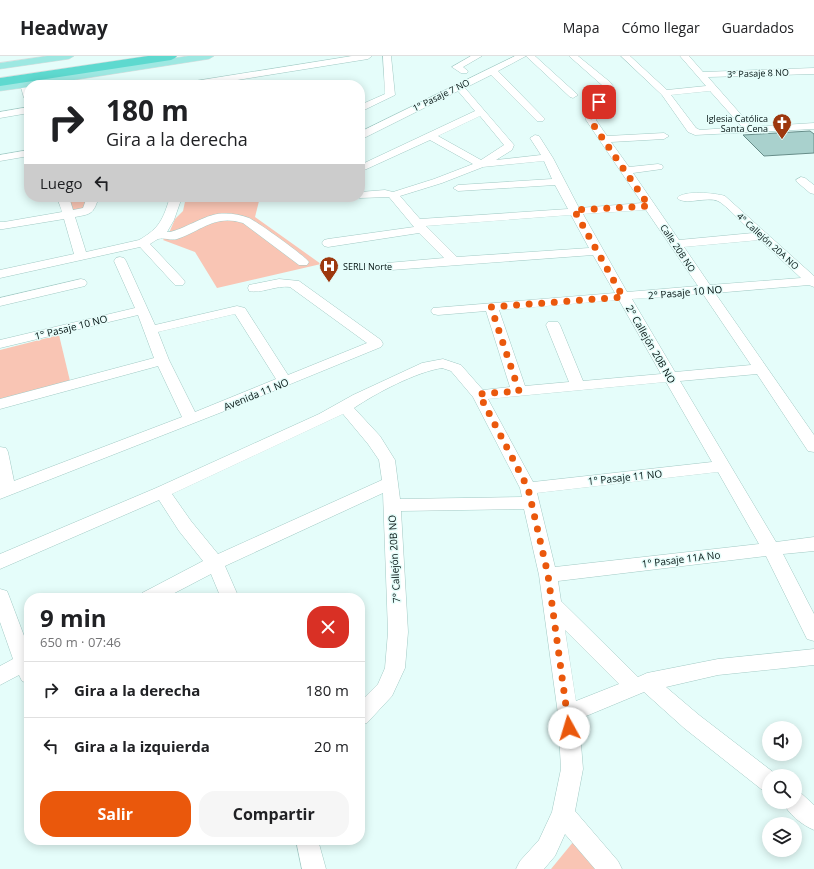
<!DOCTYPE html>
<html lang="es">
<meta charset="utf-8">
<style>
:root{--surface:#fff;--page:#f6f6f6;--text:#202124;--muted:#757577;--line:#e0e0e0;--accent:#ea580c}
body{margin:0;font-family:"Open Sans",sans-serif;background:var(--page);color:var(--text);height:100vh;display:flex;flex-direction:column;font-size:15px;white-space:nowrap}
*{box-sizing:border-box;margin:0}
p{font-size:13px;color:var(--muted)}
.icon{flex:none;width:22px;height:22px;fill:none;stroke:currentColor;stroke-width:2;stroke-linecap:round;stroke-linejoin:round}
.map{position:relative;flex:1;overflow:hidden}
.panel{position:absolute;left:24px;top:537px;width:341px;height:252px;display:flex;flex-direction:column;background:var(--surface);border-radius:16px;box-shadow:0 2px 10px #0003}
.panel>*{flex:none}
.hud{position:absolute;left:24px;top:24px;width:341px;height:122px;border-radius:16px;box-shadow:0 2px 10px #0003;background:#fff;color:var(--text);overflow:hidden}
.fabs{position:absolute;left:762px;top:665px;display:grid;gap:8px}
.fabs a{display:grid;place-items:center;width:40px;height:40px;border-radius:50%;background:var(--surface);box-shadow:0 2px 10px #0003;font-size:20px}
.pin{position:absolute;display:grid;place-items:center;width:34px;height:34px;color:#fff;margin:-17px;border-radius:8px;box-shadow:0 2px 6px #0006}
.me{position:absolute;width:44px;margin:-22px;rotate:354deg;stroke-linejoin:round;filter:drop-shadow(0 0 3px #0008)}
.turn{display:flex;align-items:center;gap:14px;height:84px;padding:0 16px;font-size:18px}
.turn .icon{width:52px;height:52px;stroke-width:2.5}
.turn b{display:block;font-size:28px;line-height:34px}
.then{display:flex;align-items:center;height:38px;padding:0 16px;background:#0003;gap:8px;font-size:15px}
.round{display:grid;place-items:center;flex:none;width:42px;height:42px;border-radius:16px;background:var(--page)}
.headline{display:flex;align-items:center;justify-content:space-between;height:68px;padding:0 16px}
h1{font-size:24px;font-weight:700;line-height:30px}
.action{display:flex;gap:8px;margin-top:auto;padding:8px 16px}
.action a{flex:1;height:46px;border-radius:16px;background:var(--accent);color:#fff;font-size:16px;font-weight:700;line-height:46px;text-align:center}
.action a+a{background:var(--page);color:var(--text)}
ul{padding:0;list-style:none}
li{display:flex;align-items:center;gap:12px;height:56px;padding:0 16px;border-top:1px solid var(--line)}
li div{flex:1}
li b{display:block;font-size:15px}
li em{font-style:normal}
header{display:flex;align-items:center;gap:24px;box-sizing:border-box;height:56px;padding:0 20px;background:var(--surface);border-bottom:1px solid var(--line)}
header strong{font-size:19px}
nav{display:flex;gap:22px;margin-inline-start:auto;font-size:14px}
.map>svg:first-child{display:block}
.green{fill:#f9c5b4}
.building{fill:#a9d1cd;stroke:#678d89}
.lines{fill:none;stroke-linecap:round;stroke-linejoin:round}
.minor-casing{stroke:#a2cac5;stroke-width:1}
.major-casing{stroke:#dcdede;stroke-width:1}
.highway-casing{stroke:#dcdede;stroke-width:1}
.minor{fill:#fff;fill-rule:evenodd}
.major{fill:#9ee8e2;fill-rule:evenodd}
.highway{fill:#5ed9cf;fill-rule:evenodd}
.route{stroke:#ea580c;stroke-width:7;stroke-dasharray:0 12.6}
.labels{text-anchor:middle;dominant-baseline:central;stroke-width:3;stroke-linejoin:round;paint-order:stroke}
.far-street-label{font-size:9px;fill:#041211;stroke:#e5fdfa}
.far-poi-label{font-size:9px;fill:#041211;stroke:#e5fdfa;text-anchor:end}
.street-label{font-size:10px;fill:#041211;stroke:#e5fdfa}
</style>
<header>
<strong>Headway</strong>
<nav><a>Mapa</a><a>Cómo llegar</a><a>Guardados</a></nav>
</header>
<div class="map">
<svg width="814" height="813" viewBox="0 0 814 813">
<rect width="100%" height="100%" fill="#e5fdfa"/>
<!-- green -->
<g class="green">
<path d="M 65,141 L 88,141 L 84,152 L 70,156 Z"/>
<path d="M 186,141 L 260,141 L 255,161 L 321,208 L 217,232 L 195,196 L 163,184 L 169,177 L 175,163 L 183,155 Z"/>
<path d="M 59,279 L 70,325 L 0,343 L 0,294 Z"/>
<path d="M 574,785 L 598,813 L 551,813 Z"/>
</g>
<!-- building -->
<path class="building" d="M 810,75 L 814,78 L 814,97 L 764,100 L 743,79 Z"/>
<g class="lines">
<defs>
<g id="minor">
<path d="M 352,0 L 372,0 L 368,3 L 206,29 L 184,29 L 189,26 Z"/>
<path d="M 383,0 L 391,0 L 395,39 L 360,56 L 360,49 L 385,38 Z"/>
<path d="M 471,0 L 482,0 L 463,11 L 468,15 L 467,17 L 461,17 L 452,11 Z"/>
<path d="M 515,0 L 535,0 L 578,39 L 573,42 L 570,41 L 526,0 L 498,15 L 543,61 L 545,63 L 543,65 L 537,65 L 491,19 L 465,32 L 514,89 L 512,94 L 496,104 L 541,99 L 530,82 L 535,79 L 539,80 L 553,102 L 579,152 L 642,147 L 586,64 L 586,59 L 603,30 L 569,0 L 578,0 L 610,26 L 613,30 L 596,59 L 596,64 L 607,80 L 664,77 L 669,80 L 664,83 L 611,86 L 629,111 L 658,108 L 662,109 L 663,111 L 662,113 L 633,117 L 679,184 L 753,177 C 745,170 725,148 718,145 C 707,140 684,150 677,142 C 684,134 715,137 725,140 L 814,220 L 814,231 L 809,229 L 715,237 L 814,379 L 814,396 L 808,395 L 757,318 L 680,325 L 776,486 L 814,481 L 814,495 L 783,498 L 814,558 L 814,585 L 807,583 L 766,500 L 558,525 L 561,545 L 638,621 L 647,617 L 718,603 L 814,593 L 814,609 L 718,619 L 666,631 L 699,659 L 777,719 L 777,720 L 769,720 L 769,736 L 761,733 L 684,672 L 644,636 L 579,663 L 583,713 L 575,755 L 618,805 L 622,813 L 595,813 L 565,778 L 555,800 L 544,813 L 516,813 L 520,805 L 539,784 L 552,756 L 561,713 L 558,658 L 539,519 L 524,453 L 401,455 L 408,576 L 405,612 L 392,640 L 367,667 L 360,669 L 360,646 L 378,628 L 385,612 L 388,576 L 383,437 L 225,510 L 239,542 L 221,542 L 211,518 L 165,542 L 140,542 L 142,537 L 203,505 L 179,475 L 159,444 L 0,513 L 0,498 L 156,432 L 319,358 L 353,339 L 422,307 L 443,303 L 461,309 L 483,334 L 510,331 L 486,255 L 438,259 L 433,258 L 431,255 L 433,252 L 615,237 L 593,199 L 391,214 L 387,213 L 385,210 L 387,207 L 444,202 L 419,177 L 328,191 L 324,190 L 322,187 L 324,184 L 328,183 L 414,171 L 389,141 L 360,142 L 356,141 L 360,141 L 360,136 L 385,134 L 393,136 L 434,123 L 473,108 L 430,84 L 360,116 L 360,109 L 475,55 L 458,35 L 364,82 L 360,83 L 360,76 ZM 480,60 L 504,89 L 481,104 L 438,80 ZM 544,105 L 552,123 L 458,129 L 453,132 L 458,135 L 555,129 L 568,153 L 420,163 L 400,140 L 442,127 L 483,111 ZM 646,154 L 698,230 L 627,236 L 583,158 ZM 571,159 L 589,192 L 457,201 L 426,170 ZM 760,184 L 801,222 L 710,229 L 684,191 ZM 703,238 L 751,309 L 675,316 L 632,243 ZM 619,244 L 661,318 L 583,325 L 560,269 L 558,266 L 548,266 L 546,269 L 569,326 L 525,330 L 499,254 ZM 442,312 L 451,315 L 473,341 L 520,432 L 522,441 L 400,443 L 395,404 L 380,380 L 354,352 C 376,337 416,316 442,312 ZM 666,326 L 712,406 L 533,426 L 488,343 ZM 343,358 L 368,388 L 379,404 L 382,424 L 218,498 L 191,465 L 172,438 ZM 718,416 L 759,488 L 555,511 L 537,437 ZM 565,574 L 619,628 L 576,645 Z"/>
<path d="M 621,0 L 630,0 L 667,34 L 706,30 L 680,0 L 689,0 L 703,16 L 814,12 L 814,18 L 708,21 L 752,71 L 814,67 L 814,73 L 695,79 L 688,76 L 662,39 ZM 710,35 L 742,71 L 700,74 L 696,72 L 671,39 Z"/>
<path d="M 25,25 L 28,26 L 30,29 L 29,45 L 24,42 L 20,28 Z"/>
<path d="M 29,51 L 29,57 L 0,62 L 0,56 Z"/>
<path d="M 29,94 L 29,100 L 0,105 L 0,99 Z"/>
<path d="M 801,121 L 805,122 L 814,129 L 814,138 L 810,137 L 797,126 L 796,124 Z"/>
<path d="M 57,141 L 69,141 L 73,154 L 83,152 L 87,141 L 99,141 C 93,158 92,158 75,161 L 86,196 L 139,184 C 160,172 163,163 170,141 L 182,141 L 174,164 L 167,176 C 176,177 200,162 213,159 C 224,156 239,158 249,162 C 256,165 305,200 309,206 L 307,209 L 299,209 L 243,167 C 215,158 201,175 177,183 C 171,185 164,181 158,183 C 156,184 153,186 150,188 L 183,223 L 185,226 L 183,229 L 175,229 L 140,191 L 0,222 L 0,214 L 74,198 L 64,163 L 3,173 L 0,173 L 0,166 L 4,166 L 62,156 Z"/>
<path d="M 120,201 L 124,202 L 126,205 L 155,269 L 237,250 L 245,252 L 288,319 L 367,287 L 290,231 C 276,229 261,238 249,235 L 248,232 L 249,229 L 279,223 L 299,225 L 381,284 L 383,288 L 381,291 L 222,356 L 0,443 L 0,391 L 6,392 L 8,396 L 14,425 L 182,361 L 158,310 L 0,353 L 0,343 L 154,302 L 138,259 L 0,292 L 0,284 L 135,252 L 114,205 L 116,202 ZM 235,258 L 276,323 L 195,356 L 169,304 L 158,276 Z"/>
<path d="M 81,223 L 85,224 L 87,227 L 85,230 L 0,250 L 0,242 Z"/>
<path d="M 0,533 L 7,535 L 9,540 L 29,593 L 29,628 L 22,625 L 19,619 L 0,629 L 0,610 L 13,603 L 0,566 Z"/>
<path d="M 795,736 L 802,738 L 814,749 L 814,774 C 802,769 788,758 783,746 L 795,746 Z"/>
<path d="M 296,784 L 318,784 L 326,813 L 302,813 Z"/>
</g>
<g id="major">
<path d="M 47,0 L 74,0 L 69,3 L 0,13 L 0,7 Z"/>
<path d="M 188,0 L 214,0 L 209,3 L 42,29 L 29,29 L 29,31 L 0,35 L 0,29 Z"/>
</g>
<path id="highway" d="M 148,0 L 177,0 L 175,2 L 171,4 L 0,30 L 0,22 Z"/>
</defs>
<!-- minor casing -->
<use href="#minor" class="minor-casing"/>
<!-- major casing -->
<use href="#major" class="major-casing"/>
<!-- highway casing -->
<use href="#highway" class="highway-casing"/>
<!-- minor -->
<use href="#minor" class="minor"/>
<!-- major -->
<use href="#major" class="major"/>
<!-- highway -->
<use href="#highway" class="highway"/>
</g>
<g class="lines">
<!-- route -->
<path class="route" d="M 569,672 L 548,519 L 528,432 L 479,338 L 519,335 L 491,251 L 623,241 L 574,154 L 649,150 L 590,64 L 590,62 L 599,46"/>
</g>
<!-- icons -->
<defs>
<symbol id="church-pin" viewBox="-11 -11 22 30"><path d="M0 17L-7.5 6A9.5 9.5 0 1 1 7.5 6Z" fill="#9d380e" stroke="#e5fdfa"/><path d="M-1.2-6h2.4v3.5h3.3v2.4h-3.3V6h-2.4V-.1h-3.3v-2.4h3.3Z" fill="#fff"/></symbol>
<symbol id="hospital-pin" viewBox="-11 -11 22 30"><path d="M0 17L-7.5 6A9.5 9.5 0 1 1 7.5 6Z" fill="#9d380e" stroke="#e5fdfa"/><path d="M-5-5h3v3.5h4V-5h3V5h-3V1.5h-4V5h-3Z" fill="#fff"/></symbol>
</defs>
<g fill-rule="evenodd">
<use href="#church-pin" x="771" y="56" width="22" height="30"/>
<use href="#hospital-pin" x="318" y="199" width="22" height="30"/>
</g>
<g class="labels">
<!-- far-street labels -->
<g class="far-street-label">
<text transform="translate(758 17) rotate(-2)">3° Pasaje 8 NO</text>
<text transform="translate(441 39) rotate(-26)">1° Pasaje 7 NO</text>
<text transform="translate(768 185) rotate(42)">4° Callejón 20A NO</text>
<text transform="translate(678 192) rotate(56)">Calle 20B NO</text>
</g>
<!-- far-poi labels -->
<g class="far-poi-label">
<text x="768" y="62">Iglesia Católica<tspan x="768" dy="10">Santa Cena</tspan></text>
<text x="343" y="210" text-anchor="start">SERLI Norte</text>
</g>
<!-- street labels -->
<g class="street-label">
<text transform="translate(685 236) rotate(-5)">2° Pasaje 10 NO</text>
<text transform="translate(71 271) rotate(-14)">1° Pasaje 10 NO</text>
<text transform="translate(651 288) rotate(60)">2° Callejón 20B NO</text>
<text transform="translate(256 338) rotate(-22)">Avenida 11 NO</text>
<text transform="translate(625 421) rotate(-6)">1° Pasaje 11 NO</text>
<text transform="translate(394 503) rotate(-93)">7° Callejón 20B NO</text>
<text transform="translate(681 503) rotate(-7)">1° Pasaje 11A No</text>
</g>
</g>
</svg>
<div class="fabs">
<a><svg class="icon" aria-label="sound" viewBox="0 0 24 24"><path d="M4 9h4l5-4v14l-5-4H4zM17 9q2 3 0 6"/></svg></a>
<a><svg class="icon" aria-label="search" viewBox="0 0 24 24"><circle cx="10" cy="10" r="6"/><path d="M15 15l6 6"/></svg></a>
<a><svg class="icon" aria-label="layers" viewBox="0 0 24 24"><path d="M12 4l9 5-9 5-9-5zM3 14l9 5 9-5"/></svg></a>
</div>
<div class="pin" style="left:599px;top:46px;background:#d93025"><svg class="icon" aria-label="arrive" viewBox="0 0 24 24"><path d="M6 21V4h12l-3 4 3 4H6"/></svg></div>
<svg class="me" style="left:569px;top:672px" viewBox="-20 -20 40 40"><circle r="19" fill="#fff"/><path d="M0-13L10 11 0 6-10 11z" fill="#ea580c"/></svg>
<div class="hud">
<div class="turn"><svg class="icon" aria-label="right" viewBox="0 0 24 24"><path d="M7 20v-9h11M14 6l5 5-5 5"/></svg><div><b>180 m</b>Gira a la derecha</div></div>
<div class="then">Luego<svg class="icon" aria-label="left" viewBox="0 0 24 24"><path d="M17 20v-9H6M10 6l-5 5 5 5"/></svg></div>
</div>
<section class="panel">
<div class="headline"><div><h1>9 min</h1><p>650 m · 07:46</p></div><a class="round" style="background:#d93025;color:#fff"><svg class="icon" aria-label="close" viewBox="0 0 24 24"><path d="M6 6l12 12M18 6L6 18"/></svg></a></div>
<ul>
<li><svg class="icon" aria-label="right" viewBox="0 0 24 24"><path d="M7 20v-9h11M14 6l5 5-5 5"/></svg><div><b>Gira a la derecha</b></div><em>180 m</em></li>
<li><svg class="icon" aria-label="left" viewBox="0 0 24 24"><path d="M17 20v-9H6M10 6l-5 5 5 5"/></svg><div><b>Gira a la izquierda</b></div><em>20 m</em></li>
</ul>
<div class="action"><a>Salir</a><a>Compartir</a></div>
</section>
</div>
